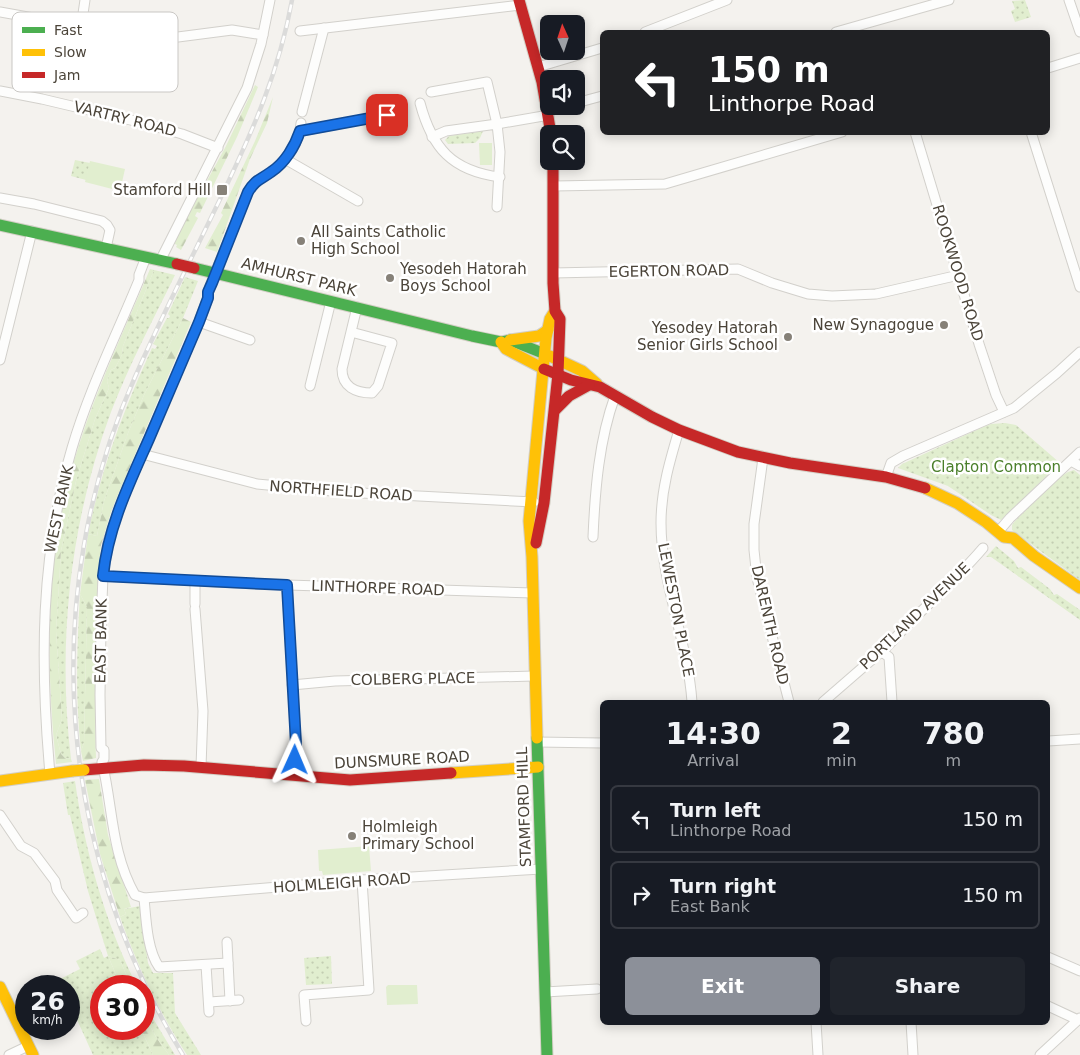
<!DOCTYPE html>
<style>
:root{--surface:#171b24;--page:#20242c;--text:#f1f3f6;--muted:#9ea1a6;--line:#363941;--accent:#8c9099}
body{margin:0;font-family:"DejaVu Sans",sans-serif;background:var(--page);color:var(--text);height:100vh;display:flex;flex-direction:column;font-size:19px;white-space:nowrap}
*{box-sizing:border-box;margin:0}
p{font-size:16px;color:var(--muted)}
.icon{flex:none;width:28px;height:28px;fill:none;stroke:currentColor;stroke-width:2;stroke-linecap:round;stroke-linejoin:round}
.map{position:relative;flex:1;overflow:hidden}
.side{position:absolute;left:600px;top:700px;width:450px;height:325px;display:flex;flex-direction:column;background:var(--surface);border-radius:8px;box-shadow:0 2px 12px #0003}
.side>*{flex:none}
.guide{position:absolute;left:600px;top:30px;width:450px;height:105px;border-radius:8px;box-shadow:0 2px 12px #0003;background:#202124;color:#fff;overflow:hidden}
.needle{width:32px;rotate:357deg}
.fabs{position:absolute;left:540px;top:15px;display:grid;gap:10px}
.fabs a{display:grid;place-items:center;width:45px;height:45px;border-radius:8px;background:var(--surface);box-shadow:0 2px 12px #0003;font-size:25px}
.speed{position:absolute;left:15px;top:975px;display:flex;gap:10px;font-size:25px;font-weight:700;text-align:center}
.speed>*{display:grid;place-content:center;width:65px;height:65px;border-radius:50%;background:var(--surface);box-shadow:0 2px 12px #0003;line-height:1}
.speed small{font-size:12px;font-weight:400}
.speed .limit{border:8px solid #d22;background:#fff;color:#111}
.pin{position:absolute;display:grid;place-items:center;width:42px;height:42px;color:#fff;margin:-21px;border-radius:10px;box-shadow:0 2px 8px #0006}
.me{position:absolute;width:55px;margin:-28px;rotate:1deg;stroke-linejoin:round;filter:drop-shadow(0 0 4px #0008)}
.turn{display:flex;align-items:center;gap:18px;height:105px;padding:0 25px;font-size:22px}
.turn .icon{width:65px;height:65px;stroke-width:2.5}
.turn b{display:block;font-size:35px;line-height:42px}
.eta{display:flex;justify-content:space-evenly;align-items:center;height:85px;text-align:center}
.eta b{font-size:30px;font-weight:800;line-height:35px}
.primary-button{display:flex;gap:10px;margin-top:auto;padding:10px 25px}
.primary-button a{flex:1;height:58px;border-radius:8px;background:var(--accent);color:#fff;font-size:20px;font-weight:800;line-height:58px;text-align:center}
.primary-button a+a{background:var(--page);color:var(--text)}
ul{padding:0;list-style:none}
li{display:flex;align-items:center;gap:15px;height:68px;margin:0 10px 8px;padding:0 15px;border:2px solid var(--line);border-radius:8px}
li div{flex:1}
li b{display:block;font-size:19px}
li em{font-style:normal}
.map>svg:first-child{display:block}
.green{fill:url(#green-dots)}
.forest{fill:url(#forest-firs)}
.pitch{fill:#e1eecf}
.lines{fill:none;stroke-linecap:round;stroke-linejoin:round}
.street-casing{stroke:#d2d0cb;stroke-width:11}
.fast-casing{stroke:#d3cfc5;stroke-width:13}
.slow-casing{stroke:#d3cfc5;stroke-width:13}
.jam-casing{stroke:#d3cfc5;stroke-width:13}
.street{stroke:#fdfdfc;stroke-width:9}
.fast{stroke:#4caf50;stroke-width:11}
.slow{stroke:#ffc107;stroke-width:11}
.jam{stroke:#c62828;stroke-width:11}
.rail-casing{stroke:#dbdbda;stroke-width:4.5}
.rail{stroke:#fff;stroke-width:2.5;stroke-dasharray:8;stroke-linecap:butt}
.slow-bridge-casing{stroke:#d3cfc5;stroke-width:13;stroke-linecap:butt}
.jam-bridge-casing{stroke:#d3cfc5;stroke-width:13;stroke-linecap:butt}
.slow-bridge{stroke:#ffc107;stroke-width:11}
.jam-bridge{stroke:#c62828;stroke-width:11}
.route-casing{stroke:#114b97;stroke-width:12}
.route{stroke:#1a73e8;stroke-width:9}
.poi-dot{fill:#868178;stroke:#fff;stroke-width:2}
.labels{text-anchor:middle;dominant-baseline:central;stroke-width:5;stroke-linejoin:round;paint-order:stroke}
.street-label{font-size:15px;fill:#4b4439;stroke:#fff}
.poi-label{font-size:15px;fill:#4b4439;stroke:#fff;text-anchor:end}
.park-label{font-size:15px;fill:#4a7f2a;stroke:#fff}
.key{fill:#fff;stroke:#c9c7c4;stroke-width:1}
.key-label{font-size:14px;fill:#4b4439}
</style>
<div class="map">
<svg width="1080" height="1055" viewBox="0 0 1080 1055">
<defs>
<pattern id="green-dots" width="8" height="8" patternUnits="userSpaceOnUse" patternTransform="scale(1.25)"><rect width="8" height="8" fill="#e1eecf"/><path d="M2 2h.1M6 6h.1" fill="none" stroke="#c3cdb2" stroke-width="1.8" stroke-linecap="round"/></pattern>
<pattern id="forest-firs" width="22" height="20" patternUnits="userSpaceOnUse" patternTransform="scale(1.25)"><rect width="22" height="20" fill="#e1eecf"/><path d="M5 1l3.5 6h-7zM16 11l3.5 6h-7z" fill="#c3cdb2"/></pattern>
</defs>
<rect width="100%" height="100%" fill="#f4f2ee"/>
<!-- green -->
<g class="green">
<path d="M 1025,0 L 1031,17 L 1015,22 L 1011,11 L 1015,9 L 1012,1 Z"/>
<path d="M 483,131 L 480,138 L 475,143 L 448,144 L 445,140 L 449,136 Z"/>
<path d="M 75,160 L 90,163 L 86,180 L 71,176 Z"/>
<path d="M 154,270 L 175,275 C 153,320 129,365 111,412 C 70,522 57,643 71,759 L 65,758 L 61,754 L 56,735 L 62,719 L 56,631 L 61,551 L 76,481 L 95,419 L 109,388 L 107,381 L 111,370 L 115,368 L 122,355 L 123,346 Z"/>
<path d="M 185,277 L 198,281 L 183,318 L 144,395 L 128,433 L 104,501 L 97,536 L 88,534 C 101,469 124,409 152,348 L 155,349 L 157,346 L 153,344 L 167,318 L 169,318 L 170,316 L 168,314 Z"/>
<path d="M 1005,423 L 1016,425 L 1060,463 L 1001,520 L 991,515 L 948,486 L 898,468 L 902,464 L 981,428 L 991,424 Z"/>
<path d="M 1074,470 L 1080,475 L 1080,580 L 1012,530 L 1012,525 L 1015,521 L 1060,477 L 1068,472 Z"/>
<path d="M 996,546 L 1014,561 L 1018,568 L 1021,567 L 1050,589 L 1054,595 L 1057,594 L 1080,610 L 1080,620 L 991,557 L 986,557 Z"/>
<path d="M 80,594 L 87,607 L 84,743 L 81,751 C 75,698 77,646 80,594 Z"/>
<path d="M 75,781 C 85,852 105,922 137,986 L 131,986 L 120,960 L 108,956 L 121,986 L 101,986 L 101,1029 L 141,1029 L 153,1055 L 93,1055 L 69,1002 L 69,986 L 61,986 L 58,980 L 80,969 L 76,961 L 100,949 L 104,958 L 108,956 L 88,891 L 70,815 L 68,815 L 63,783 Z"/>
<path d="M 140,906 L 148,963 L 153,973 L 173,973 L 175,1013 L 201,1055 L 187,1055 C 159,1012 137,965 120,917 L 126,914 L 124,909 Z"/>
<path d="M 331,956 L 332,984 L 306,985 L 304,958 Z"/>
<path d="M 148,1010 L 175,1055 L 169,1055 L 156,1037 L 144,1015 L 144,1012 Z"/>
</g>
<!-- forest -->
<g class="forest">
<path d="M 255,85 L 258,87 L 237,137 L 200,213 L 197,212 L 195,216 L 198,218 L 181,250 L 176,247 L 177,245 L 173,243 L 226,146 Z"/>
<path d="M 273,97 L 267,123 L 250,159 L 217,252 L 205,248 L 223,215 L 221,213 L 255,141 Z"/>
<path d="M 150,269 L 154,270 L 123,346 L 122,355 L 115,368 L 111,370 L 107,381 L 109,388 L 95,419 L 76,481 L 61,551 L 56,631 L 62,719 L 56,735 L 61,754 L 65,758 L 71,759 L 72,762 L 56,764 C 45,657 45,548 79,445 C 98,385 126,327 150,269 Z"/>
<path d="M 183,318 L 191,322 L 112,509 L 101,545 L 99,566 L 95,639 L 95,723 L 96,758 L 83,761 L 81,751 L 84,743 L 87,607 L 80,594 L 88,534 L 97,536 L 104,501 L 128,433 L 144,395 Z"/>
<path d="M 99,779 L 108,835 L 131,907 L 124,909 L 126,914 L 120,917 L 100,854 L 85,780 Z"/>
<path d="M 108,956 L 120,960 L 131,986 L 121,986 Z"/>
<path d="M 144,1015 L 156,1037 L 169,1055 L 153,1055 L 141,1029 L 144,1029 Z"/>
</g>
<!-- pitch -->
<g class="pitch">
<path d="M 479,143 L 492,143 L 492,165 L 480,165 Z"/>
<path d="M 90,161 L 125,169 L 120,191 L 85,182 Z"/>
<path d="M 369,846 L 371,871 L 323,875 L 322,871 L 319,871 L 318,850 Z"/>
<path d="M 388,985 L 417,985 L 418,1004 L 387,1005 L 386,987 Z"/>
</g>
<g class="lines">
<defs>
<g id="street">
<path d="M 1069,0 L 1080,32"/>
<path d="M 0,12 L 139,37 L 178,37 L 232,30 L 263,35"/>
<path d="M 81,27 L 85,0"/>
<path d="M 300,31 L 520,5"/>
<path d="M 645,32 L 727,0"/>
<path d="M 836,32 L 949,0"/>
<path d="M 538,67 L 602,48"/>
<path d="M 1048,68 L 1080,58"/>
<path d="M 0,91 L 42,99 L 139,122 L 182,134 L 218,148"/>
<path d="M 431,92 L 487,82 L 497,124 L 549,115"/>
<path d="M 420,103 C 432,148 452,171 500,177"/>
<path d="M 576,103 L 602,96"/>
<path d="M 548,109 L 561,106"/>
<path d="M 302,112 L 324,28"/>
<path d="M 301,123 C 300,141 287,162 272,172 C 260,180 256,179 248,192 L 211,283 L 208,292 L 208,298 L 199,322 L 124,496 L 108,541 L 103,576 L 101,625 L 100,695 L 101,748 L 104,750 L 104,759 L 102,762 C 113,807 111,853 135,895 L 144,898 L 362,880 L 541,869"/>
<path d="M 301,131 L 387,115"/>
<path d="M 915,132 L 979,344 L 996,395 L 1004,412"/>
<path d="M 1031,132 L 1080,287"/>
<path d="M 432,137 L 446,131 L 497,124 L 500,152 L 497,207"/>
<path d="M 285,159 L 358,201"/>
<path d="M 554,186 L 665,184 L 842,132"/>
<path d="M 0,198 L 34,204 L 102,221 L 107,225 L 110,230 L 106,248"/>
<path d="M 160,261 L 247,88 L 261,44 L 270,0"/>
<path d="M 553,273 L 738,269 L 772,283 L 808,294 L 832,296 L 876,294 L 959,275"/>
<path d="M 199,322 L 250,340"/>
<path d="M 351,332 L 392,343 L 378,386 L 372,393 C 356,393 342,387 342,369 L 357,307"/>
<path d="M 0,360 L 32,231"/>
<path d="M 310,386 L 331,301"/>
<path d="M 679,430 C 670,460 661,490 661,523 C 661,584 688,642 692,702"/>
<path d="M 142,454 L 257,484 L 342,492 L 534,502"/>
<path d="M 763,458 L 754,524 L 754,550 L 757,578 L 789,702"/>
<path d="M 1071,461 L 1080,466"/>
<path d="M 886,477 L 891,463 L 903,456 L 1014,408 L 1057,373 L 1080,352"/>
<path d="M 998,532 L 1010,518 L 1080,452"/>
<path d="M 593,537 C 595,490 599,440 615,396"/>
<path d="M 103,576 L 258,584 L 533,593"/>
<path d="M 287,585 L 296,744 L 294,775"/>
<path d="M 195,604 L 195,582"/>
<path d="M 195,609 L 203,711 L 201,767"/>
<path d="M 882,652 L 889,657 L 892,702"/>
<path d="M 292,685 L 335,681 L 534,676"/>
<path d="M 823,702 L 876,656 C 889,647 898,634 909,623 C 934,599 960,575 983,548"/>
<path d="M 1048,741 L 1080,739"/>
<path d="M 537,742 L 602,743"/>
<path d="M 50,774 C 40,663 40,556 72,448 C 89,390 116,336 139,280 L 139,275 L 146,257"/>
<path d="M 0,815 L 21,846 L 34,853 L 55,881 L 57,890 L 76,918 L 83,913"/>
<path d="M 144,898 C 146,919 147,950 159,967 L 228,963"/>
<path d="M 227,942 L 230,1001"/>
<path d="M 1048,957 L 1080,971"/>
<path d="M 206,965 L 209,1012"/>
<path d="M 545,992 L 597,989"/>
<path d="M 209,1002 L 239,1000"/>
<path d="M 1048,1006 L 1078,1020"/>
<path d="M 306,1021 L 304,995 L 369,990 L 362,880"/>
<path d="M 816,1022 L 818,1055"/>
<path d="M 911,1022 L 913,1055"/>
<path d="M 9,1055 L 28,1046"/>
<path d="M 1040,1055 L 1080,1018"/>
</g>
<g id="fast">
<path d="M 0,225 L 177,264"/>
<path d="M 194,268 L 472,336 L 501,342 L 510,340 L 545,354"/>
<path d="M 537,738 L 547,1055"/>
</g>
<g id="slow">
<path d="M 510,340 L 539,336 L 548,330"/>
<path d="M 501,342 L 506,349 L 544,369"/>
<path d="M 550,356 L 582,371 L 597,384"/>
<path d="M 925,488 L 957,503 L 986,522 L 1004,537 L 1013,538 L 1034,556 L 1080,588"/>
<path d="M 537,738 L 532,557 L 529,521 L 546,338 L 550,319 L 555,311"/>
<path d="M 451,773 L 538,767"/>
<path d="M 0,781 L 72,771"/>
<path d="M 0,987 L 33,1055"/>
</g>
<g id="jam">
<path d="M 519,0 L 542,82 L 551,134"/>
<path d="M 544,369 L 571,380 L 600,387 L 652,417 L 679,430 L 738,452 L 790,463 L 886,477 L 925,488"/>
<path d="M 555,410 L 569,396 L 589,385"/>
<path d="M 536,543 L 544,503 L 558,374 L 560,319 L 555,311 L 553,283 L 553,161"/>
<path d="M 84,770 L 144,765 L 184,766 L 350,780 L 451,773"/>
</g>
</defs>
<!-- street casing -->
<use href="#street" class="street-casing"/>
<!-- fast casing -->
<use href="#fast" class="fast-casing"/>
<!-- slow casing -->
<use href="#slow" class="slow-casing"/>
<!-- jam casing -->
<use href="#jam" class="jam-casing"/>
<!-- street -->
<use href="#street" class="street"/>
<!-- fast -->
<use href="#fast" class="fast"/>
<!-- slow -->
<use href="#slow" class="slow"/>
<!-- jam -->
<use href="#jam" class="jam"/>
<defs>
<path id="rail" d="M 183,1055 C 58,851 37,597 135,377 C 162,315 193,256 222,195 C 253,130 279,72 292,0"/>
</defs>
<!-- rail casing -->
<use href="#rail" class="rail-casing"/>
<!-- rail -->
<use href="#rail" class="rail"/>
<defs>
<path id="slow-bridge" d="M 72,771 L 84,770"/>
<path id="jam-bridge" d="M 177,264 L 194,268"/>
</defs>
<!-- slow-bridge casing -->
<use href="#slow-bridge" class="slow-bridge-casing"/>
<!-- jam-bridge casing -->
<use href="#jam-bridge" class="jam-bridge-casing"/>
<!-- slow-bridge -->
<use href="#slow-bridge" class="slow-bridge"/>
<!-- jam-bridge -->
<use href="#jam-bridge" class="jam-bridge"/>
</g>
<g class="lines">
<defs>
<path id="route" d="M 295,760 L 296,744 L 287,585 L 103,576 C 108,527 129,484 149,439 C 166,400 182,361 199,322 L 208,298 L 208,292 L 212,283 L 248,192 C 256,179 260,180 271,172 C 285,163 295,146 300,131 L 387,115"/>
</defs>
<!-- route casing -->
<use href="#route" class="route-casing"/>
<!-- route -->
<use href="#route" class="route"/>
</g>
<!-- markers -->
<g class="poi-dot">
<rect x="216" y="184" width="12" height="12" rx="2.5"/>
<circle cx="301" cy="241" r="5"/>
<circle cx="390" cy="278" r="5"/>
<circle cx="944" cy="325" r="5"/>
<circle cx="788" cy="337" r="5"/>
<circle cx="352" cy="836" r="5"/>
</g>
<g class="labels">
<!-- street labels -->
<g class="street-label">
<text transform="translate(125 119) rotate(14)">VARTRY ROAD</text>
<text transform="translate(669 271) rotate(-1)">EGERTON ROAD</text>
<text transform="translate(958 273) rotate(73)">ROOKWOOD ROAD</text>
<text transform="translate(299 277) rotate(14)">AMHURST PARK</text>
<text transform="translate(341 491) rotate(4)">NORTHFIELD ROAD</text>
<text transform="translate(59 509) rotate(-78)">WEST BANK</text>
<text transform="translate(378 588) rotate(2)">LINTHORPE ROAD</text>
<text transform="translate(676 610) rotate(79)">LEWESTON PLACE</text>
<text transform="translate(915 616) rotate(-44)">PORTLAND AVENUE</text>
<text transform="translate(770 625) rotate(77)">DARENTH ROAD</text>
<text transform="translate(101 641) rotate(-89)">EAST BANK</text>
<text transform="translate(413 679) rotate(-1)">COLBERG PLACE</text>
<text transform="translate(402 760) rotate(-3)">DUNSMURE ROAD</text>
<text transform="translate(524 807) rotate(-92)">STAMFORD HILL</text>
<text transform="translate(342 883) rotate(-4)">HOLMLEIGH ROAD</text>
</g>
<!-- poi labels -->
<g class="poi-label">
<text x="211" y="190">Stamford Hill</text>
<text x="311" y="232" text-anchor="start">All Saints Catholic<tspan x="311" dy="17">High School</tspan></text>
<text x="400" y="269" text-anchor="start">Yesodeh Hatorah<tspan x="400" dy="17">Boys School</tspan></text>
<text x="934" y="325">New Synagogue</text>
<text x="778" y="328">Yesodey Hatorah<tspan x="778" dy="17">Senior Girls School</tspan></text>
<text x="362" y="827" text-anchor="start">Holmleigh<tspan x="362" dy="17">Primary School</tspan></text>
</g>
<!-- park labels -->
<g class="park-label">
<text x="996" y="467">Clapton Common</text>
</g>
</g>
<!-- legend -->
<rect x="12" y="12" width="166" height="80" rx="8" class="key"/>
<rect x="22" y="27" width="23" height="6" fill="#4caf50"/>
<rect x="22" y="49" width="23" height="7" fill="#ffc107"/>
<rect x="22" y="72" width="23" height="6" fill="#c62828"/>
<g class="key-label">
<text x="54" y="35">Fast</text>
<text x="54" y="57">Slow</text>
<text x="54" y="80">Jam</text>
</g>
</svg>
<div class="fabs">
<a><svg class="needle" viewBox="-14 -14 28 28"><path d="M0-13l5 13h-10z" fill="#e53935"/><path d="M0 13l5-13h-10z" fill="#9ea1a6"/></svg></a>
<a><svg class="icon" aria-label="sound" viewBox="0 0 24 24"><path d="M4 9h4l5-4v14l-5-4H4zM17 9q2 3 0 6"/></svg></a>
<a><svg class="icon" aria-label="search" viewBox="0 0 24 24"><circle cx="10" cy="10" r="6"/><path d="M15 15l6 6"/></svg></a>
</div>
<div class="speed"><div>26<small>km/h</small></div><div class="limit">30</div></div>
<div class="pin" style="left:387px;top:115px;background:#d93025"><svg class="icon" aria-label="arrive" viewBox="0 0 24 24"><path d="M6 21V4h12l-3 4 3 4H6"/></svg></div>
<svg class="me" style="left:295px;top:760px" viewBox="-20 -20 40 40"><path d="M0-17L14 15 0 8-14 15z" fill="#1a73e8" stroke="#fff" stroke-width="4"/></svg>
<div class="guide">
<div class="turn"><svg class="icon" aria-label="left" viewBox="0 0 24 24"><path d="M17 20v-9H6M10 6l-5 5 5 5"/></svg><div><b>150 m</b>Linthorpe Road</div></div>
</div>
<section class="side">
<div class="eta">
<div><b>14:30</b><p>Arrival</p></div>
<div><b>2</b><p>min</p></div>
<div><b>780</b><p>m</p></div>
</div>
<ul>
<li><svg class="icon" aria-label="left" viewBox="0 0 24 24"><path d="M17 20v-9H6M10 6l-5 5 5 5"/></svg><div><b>Turn left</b><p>Linthorpe Road</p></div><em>150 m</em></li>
<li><svg class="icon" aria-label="right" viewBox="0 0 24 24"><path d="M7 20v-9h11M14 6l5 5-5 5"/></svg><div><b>Turn right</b><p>East Bank</p></div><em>150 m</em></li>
</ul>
<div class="primary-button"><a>Exit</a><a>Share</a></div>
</section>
</div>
